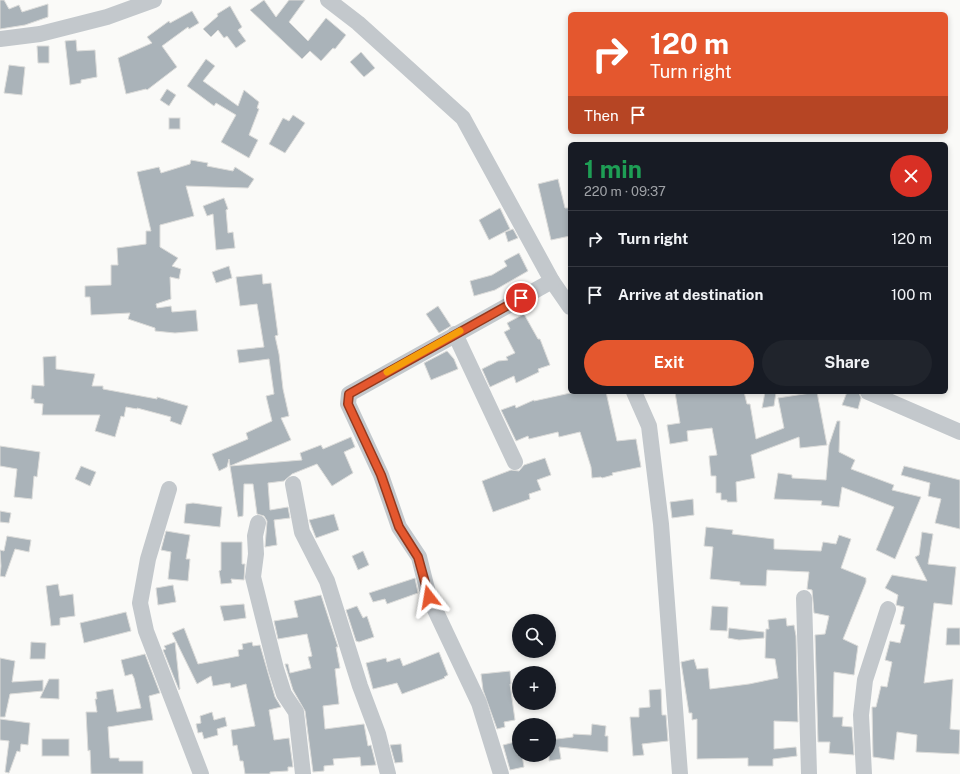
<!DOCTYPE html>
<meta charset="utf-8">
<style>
:root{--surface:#171b24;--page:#20242c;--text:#f1f3f6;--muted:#9ea1a6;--line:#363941;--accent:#e4572e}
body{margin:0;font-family:"Public Sans",sans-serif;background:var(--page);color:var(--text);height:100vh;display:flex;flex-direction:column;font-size:15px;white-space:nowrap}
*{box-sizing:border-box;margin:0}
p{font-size:13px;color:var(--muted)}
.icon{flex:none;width:22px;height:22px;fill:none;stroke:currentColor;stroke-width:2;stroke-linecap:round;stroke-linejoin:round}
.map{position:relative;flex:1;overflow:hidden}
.sheet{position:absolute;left:568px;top:142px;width:380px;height:252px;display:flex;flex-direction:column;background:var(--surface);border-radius:6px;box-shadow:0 2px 6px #0003}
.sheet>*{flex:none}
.top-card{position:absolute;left:568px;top:12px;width:380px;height:122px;border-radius:6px;box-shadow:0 2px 6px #0003;background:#e4572e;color:#fff;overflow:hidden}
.tools{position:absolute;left:512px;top:614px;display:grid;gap:8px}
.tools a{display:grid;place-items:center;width:44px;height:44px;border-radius:50%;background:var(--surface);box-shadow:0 2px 6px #0003;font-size:20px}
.pin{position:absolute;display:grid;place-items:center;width:34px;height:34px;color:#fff;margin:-17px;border:2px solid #fff;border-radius:50%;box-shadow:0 1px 4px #0007}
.me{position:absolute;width:44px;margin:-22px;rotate:346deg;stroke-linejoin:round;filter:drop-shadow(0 0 3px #0008)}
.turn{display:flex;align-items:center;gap:14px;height:84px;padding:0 16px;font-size:18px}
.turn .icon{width:52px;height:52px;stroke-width:2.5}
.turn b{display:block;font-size:28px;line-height:34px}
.then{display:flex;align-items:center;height:38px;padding:0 16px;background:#0003;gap:8px;font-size:15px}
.round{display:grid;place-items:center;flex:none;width:42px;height:42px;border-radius:21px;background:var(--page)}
.overview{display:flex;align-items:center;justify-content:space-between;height:68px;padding:0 16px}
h1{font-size:24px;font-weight:700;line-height:30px;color:#1e9e55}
.cta{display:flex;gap:8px;margin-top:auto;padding:8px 16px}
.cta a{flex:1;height:46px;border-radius:24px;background:var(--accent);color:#fff;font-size:16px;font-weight:700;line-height:46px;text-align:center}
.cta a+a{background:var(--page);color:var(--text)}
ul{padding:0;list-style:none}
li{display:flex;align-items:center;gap:12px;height:56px;padding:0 16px;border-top:1px solid var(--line)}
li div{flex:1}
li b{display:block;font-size:15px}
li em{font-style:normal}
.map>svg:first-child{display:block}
.building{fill:#aab3b9;stroke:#dcdcda}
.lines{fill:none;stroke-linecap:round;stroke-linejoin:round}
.minor{stroke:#c3c8cc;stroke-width:16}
.route-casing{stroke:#94391e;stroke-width:10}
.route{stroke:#e4572e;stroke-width:7}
.slow{stroke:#f59e0b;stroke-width:7}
</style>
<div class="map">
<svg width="960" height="774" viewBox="0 0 960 774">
<rect width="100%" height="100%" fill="#fafaf8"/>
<!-- building -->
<g class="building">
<path d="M 0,0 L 4,0 L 9,9 L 19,5 L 22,12 L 48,4 L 48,17 L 25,25 L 0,29 Z"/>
<path d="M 264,0 L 276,17 L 289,0 L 305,0 L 289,22 L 308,41 L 326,18 L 346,35 L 335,49 L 333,48 L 321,61 L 310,51 L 302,59 L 250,10 Z"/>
<path d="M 230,6 L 242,27 L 238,30 L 246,41 L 236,48 L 227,36 L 224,38 L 218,30 L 211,37 L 203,29 L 218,16 L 217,14 Z"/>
<path d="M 192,11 L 199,23 L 189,29 L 188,27 L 162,46 L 177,67 L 147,90 L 146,89 L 126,94 L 118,58 L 152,43 L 147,37 L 169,21 L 170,23 Z"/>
<path d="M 76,40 L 77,51 L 95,50 L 97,77 L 81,80 L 81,83 L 70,85 L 65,41 Z"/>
<path d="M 37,46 L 49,46 L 49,63 L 38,63 Z"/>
<path d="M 361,52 L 375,68 L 364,77 L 350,62 Z"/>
<path d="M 206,59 L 215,66 L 203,81 L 238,106 L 244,90 L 259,102 L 257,108 L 259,109 L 249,135 L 258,140 L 249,158 L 221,142 L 236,115 L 216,103 L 214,106 L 187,86 Z"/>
<path d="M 9,65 L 25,67 L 22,95 L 4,93 Z"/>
<path d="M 167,89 L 176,95 L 169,106 L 160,100 Z"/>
<path d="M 293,115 L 305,123 L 285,153 L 269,144 L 283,118 L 289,121 Z"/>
<rect x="169" y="118" width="11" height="11"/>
<path d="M 191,160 L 208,163 L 207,166 L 233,171 L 235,167 L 254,179 L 248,188 L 186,186 L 194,216 L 160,225 L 160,247 L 178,258 L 172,266 L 181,269 L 179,279 L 170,277 L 171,299 L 156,304 L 157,308 L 171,306 L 172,312 L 196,310 L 198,331 L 175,333 L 155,331 L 155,328 L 128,319 L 130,313 L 91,315 L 90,297 L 85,297 L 85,286 L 111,285 L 111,265 L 118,265 L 117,248 L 146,244 L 146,231 L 151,231 L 137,172 L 159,167 L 161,173 L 190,164 Z"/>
<path d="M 558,179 L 565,208 L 570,208 L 570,236 L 551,240 L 538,184 Z"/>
<path d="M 224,198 L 228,209 L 226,210 L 228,233 L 233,232 L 235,248 L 216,250 L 213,214 L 207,216 L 203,206 Z"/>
<path d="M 500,208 L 510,229 L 489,240 L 479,220 Z"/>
<path d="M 513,229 L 518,238 L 508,242 L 505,232 Z"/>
<path d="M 519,253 L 528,271 L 495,290 L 474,296 L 470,281 L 492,275 L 507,266 L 504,261 Z"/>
<path d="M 229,266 L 232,278 L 216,283 L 212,272 Z"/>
<path d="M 262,274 L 263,284 L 271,283 L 278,335 L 275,336 L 279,354 L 283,389 L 289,416 L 281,418 L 291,440 L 230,466 L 229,459 L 227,467 L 219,471 L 212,454 L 248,439 L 246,433 L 272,421 L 266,396 L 274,394 L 269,359 L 239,363 L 237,350 L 264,347 L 257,304 L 240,306 L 236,277 Z"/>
<path d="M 438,306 L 451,326 L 439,333 L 426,314 Z"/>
<path d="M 524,314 L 538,339 L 540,339 L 550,365 L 538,369 L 539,372 L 516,383 L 514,376 L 490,387 L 482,369 L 498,361 L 508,360 L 506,357 L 515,353 L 504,332 L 510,329 L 507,323 Z"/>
<path d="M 447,351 L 454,359 L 458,369 L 431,380 L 424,363 Z"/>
<path d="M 56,356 L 56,369 L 95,374 L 92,386 L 103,386 L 103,389 L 157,399 L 157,397 L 188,406 L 181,425 L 170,421 L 171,417 L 137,408 L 137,409 L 126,407 L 124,417 L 121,416 L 115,437 L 95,431 L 100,415 L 42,415 L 43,404 L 34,403 L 34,399 L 31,399 L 32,385 L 44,386 L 43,357 Z"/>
<path d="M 575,392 L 606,392 L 617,441 L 636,439 L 641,467 L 612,473 L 613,475 L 602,478 L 601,477 L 592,478 L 591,467 L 580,432 L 559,437 L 558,432 L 529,439 L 528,436 L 516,441 L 501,410 L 515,405 L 516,408 L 534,400 L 534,401 Z"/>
<path d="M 675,392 L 744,392 L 747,404 L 750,404 L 756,439 L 784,428 L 778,398 L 817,392 L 827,445 L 800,448 L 799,437 L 751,455 L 755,478 L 736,482 L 737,502 L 727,502 L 727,500 L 721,500 L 721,493 L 716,493 L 716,476 L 711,476 L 709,456 L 717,455 L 712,428 L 687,431 L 688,441 L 670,444 L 667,425 L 680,423 Z"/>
<path d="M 765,392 L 776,392 L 774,406 L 762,408 Z"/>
<path d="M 847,392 L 859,393 L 861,398 L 858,409 L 842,405 Z"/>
<path d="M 837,421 L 840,421 L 839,452 L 855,460 L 851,469 L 894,485 L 892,490 L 921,497 L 895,559 L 876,550 L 894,507 L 842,487 L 839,507 L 821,505 L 822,501 L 774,499 L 778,473 L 792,475 L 792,478 L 826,480 L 829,445 Z"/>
<path d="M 351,437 L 355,447 L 344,452 L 353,473 L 332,486 L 317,464 L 292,474 L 284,481 L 268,483 L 270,510 L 288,507 L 290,518 L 274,520 L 277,545 L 265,547 L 267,521 L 264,516 L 257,514 L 253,484 L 244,484 L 243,516 L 238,517 L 230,466 L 302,460 L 300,453 L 321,445 L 323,449 Z"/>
<path d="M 0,446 L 40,452 L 37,477 L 34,476 L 32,499 L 14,497 L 17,469 L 0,466 Z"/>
<path d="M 545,458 L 551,475 L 537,480 L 541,490 L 529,494 L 530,499 L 493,512 L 482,481 L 511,470 L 519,471 L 524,465 Z"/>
<path d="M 81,466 L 96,472 L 90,486 L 75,479 Z"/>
<path d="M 904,466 L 960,480 L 960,529 L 935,523 L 941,499 L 928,496 L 930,483 L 901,475 Z"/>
<path d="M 693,499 L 694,515 L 672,518 L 670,502 Z"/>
<path d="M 193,503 L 222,507 L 220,527 L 184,523 L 186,504 Z"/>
<path d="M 0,511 L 11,513 L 9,523 L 0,522 Z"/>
<path d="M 334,514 L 339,530 L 316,538 L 309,520 Z"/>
<path d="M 706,527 L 733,530 L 732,534 L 774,539 L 774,549 L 821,551 L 823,542 L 836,544 L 839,535 L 851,539 L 841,568 L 866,578 L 866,582 L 843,639 L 858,646 L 854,675 L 834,672 L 833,717 L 843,717 L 842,726 L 852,727 L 854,755 L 829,753 L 830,742 L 818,742 L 815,635 L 825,634 L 829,616 L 814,613 L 812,590 L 807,589 L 809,572 L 767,570 L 766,586 L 740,585 L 740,582 L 710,579 L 713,547 L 704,546 Z"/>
<path d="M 166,531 L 190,535 L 186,559 L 190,559 L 188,581 L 168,579 L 171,552 L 161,550 Z"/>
<path d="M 922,532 L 933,534 L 928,564 L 956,567 L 952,605 L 934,603 L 924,683 L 953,679 L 950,729 L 960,730 L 959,754 L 916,752 L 917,735 L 897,732 L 894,760 L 873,757 L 872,707 L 876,707 L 881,686 L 887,687 L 892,662 L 885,660 L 890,641 L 900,643 L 905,625 L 900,624 L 904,607 L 896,605 L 898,595 L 885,588 L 892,575 L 927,581 L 915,557 L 919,555 Z"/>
<path d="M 7,536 L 31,540 L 29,552 L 15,549 L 5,577 L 0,576 L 1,566 L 0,550 L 4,551 Z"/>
<path d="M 221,542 L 242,542 L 242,564 L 245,564 L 244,580 L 231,579 L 232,583 L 221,584 L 219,571 L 221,570 Z"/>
<path d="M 363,551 L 369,565 L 358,570 L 352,556 Z"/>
<path d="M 415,578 L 418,593 L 387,604 L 385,599 L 373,602 L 369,593 Z"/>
<path d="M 58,584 L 60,596 L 73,594 L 75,616 L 60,618 L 60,625 L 51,626 L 46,586 Z"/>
<path d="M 173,585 L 176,602 L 158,605 L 156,588 Z"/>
<path d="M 321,595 L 338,647 L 336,647 L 340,668 L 335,669 L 339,704 L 323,706 L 325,729 L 364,724 L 368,746 L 371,745 L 376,765 L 361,766 L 360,757 L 333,759 L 334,765 L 324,766 L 324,771 L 313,772 L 305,711 L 293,690 L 285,664 L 288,664 L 290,673 L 311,668 L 308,657 L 312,656 L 307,634 L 278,639 L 274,621 L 298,617 L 294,601 Z"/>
<path d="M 244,604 L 246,618 L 224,621 L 220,606 Z"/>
<path d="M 357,606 L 363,618 L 367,616 L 374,637 L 359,642 L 356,641 L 346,610 Z"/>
<path d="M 712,606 L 728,607 L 727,631 L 710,630 Z"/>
<path d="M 126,612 L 131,631 L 84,643 L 80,623 Z"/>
<path d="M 786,618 L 787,626 L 794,625 L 796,636 L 798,722 L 774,721 L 774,749 L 796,747 L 797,756 L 773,759 L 773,766 L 748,766 L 748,758 L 697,759 L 697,719 L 692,720 L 692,713 L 689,713 L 681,662 L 694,659 L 697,669 L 708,668 L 710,689 L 749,684 L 778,678 L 775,659 L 765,658 L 766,629 L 769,629 L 768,620 Z"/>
<path d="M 184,628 L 198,664 L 239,656 L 238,650 L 243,649 L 242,644 L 252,642 L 253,646 L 260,645 L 275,697 L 281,707 L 269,710 L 274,740 L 289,738 L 293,767 L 288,767 L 288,771 L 270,772 L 270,774 L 245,774 L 243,761 L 240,761 L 237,745 L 233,746 L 231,730 L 255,726 L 246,684 L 231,688 L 230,683 L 213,686 L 211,676 L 197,684 L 172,633 Z"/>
<path d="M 729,628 L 764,632 L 764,638 L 739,640 L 728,638 Z"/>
<path d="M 947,628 L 960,628 L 960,645 L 946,645 Z"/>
<path d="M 31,642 L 46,643 L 45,659 L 30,659 Z"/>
<path d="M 175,642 L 180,689 L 179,690 L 163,650 L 166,649 L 164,646 Z"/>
<path d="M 439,652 L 448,675 L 444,677 L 445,678 L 402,694 L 397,683 L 373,689 L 366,663 L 386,658 L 387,662 L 400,658 L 403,666 Z"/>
<path d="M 145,654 L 160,693 L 149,696 L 153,720 L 108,727 L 110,758 L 119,758 L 119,761 L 143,761 L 143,774 L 91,774 L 90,750 L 88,751 L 86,712 L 97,712 L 95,699 L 97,699 L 96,692 L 113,689 L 117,712 L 141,708 L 134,678 L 132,674 L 125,676 L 121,660 Z"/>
<path d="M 0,658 L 15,661 L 12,682 L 43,680 L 43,691 L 10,694 L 5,717 L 0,717 Z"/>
<path d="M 510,671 L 511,684 L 510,684 L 515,720 L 504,722 L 505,727 L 497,729 L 483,690 L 481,674 Z"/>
<path d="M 49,679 L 59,679 L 59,699 L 40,698 Z"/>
<path d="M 661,689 L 662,715 L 666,715 L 668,741 L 642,744 L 644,755 L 633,756 L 630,717 L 639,717 L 639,708 L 650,707 L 649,690 Z"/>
<path d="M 212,712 L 214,720 L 225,717 L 227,726 L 217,729 L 218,735 L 204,739 L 202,732 L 198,733 L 196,724 L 201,723 L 200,716 Z"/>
<path d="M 0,719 L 30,723 L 28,745 L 21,744 L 20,752 L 17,751 L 9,773 L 5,772 L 9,741 L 0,740 Z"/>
<path d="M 592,724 L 606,726 L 605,736 L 608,736 L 608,752 L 559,747 L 561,759 L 549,761 L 549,740 L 573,737 L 573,734 L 591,735 Z"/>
<rect x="42" y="739" width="27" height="17"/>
<path d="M 515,742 L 518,755 L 522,755 L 524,767 L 510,770 L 503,745 Z"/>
<path d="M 401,744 L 403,762 L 395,763 L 390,745 Z"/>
</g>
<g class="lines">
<!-- minor -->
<g class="minor">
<path d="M 328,0 L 358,23 L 463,118 L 552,281 L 570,307"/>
<path d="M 0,39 L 40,34 L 107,17 L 154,0"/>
<path d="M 455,334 L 515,462"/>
<path d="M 634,392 L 649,426 L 661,524 L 680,774"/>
<path d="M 868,392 L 960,432"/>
<path d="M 293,484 L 302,532 L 327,581 L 360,686 L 378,734 L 388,774"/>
<path d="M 169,489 L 148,559 L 140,603 L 146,631 L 201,774"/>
<path d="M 258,523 L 255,536 L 256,554 L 253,577 L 276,669 L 284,694 L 296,712 L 303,774"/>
<path d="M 804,598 L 809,774"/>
<path d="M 501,774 L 479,703 L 429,597 L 419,557 L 399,527 L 381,475 L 348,404 L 349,394 L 552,281"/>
<path d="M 864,774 L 861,715 L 865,680 L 888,609"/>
</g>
</g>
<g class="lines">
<defs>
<path id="route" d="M 429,597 L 418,557 L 399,527 L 381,475 L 348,404 L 349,394 L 521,298"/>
</defs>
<!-- route casing -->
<use href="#route" class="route-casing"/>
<!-- route -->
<use href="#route" class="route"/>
<!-- slow -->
<path class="slow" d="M 387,372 L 460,331"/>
</g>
</svg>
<div class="tools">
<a><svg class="icon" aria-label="search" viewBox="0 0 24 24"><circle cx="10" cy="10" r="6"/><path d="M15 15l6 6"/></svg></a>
<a>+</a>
<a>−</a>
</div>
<div class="pin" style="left:521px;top:298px;background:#d93025"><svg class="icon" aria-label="arrive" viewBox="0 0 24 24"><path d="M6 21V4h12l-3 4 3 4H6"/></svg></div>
<svg class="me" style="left:429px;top:597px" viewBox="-20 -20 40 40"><path d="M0-17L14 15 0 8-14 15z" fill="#e4572e" stroke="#fff" stroke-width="4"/></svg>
<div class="top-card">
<div class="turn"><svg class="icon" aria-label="right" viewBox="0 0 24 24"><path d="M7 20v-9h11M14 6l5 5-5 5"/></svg><div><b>120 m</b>Turn right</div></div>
<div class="then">Then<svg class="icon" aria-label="arrive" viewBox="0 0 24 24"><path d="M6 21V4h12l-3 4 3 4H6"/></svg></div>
</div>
<section class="sheet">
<div class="overview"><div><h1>1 min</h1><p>220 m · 09:37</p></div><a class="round" style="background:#d93025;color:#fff"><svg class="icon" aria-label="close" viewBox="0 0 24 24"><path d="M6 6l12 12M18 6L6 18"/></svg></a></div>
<ul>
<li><svg class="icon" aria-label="right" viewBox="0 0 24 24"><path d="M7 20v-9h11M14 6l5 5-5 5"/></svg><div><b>Turn right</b></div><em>120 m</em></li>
<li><svg class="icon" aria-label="arrive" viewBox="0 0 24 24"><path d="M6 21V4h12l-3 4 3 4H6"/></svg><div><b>Arrive at destination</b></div><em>100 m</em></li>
</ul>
<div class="cta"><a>Exit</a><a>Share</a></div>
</section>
</div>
